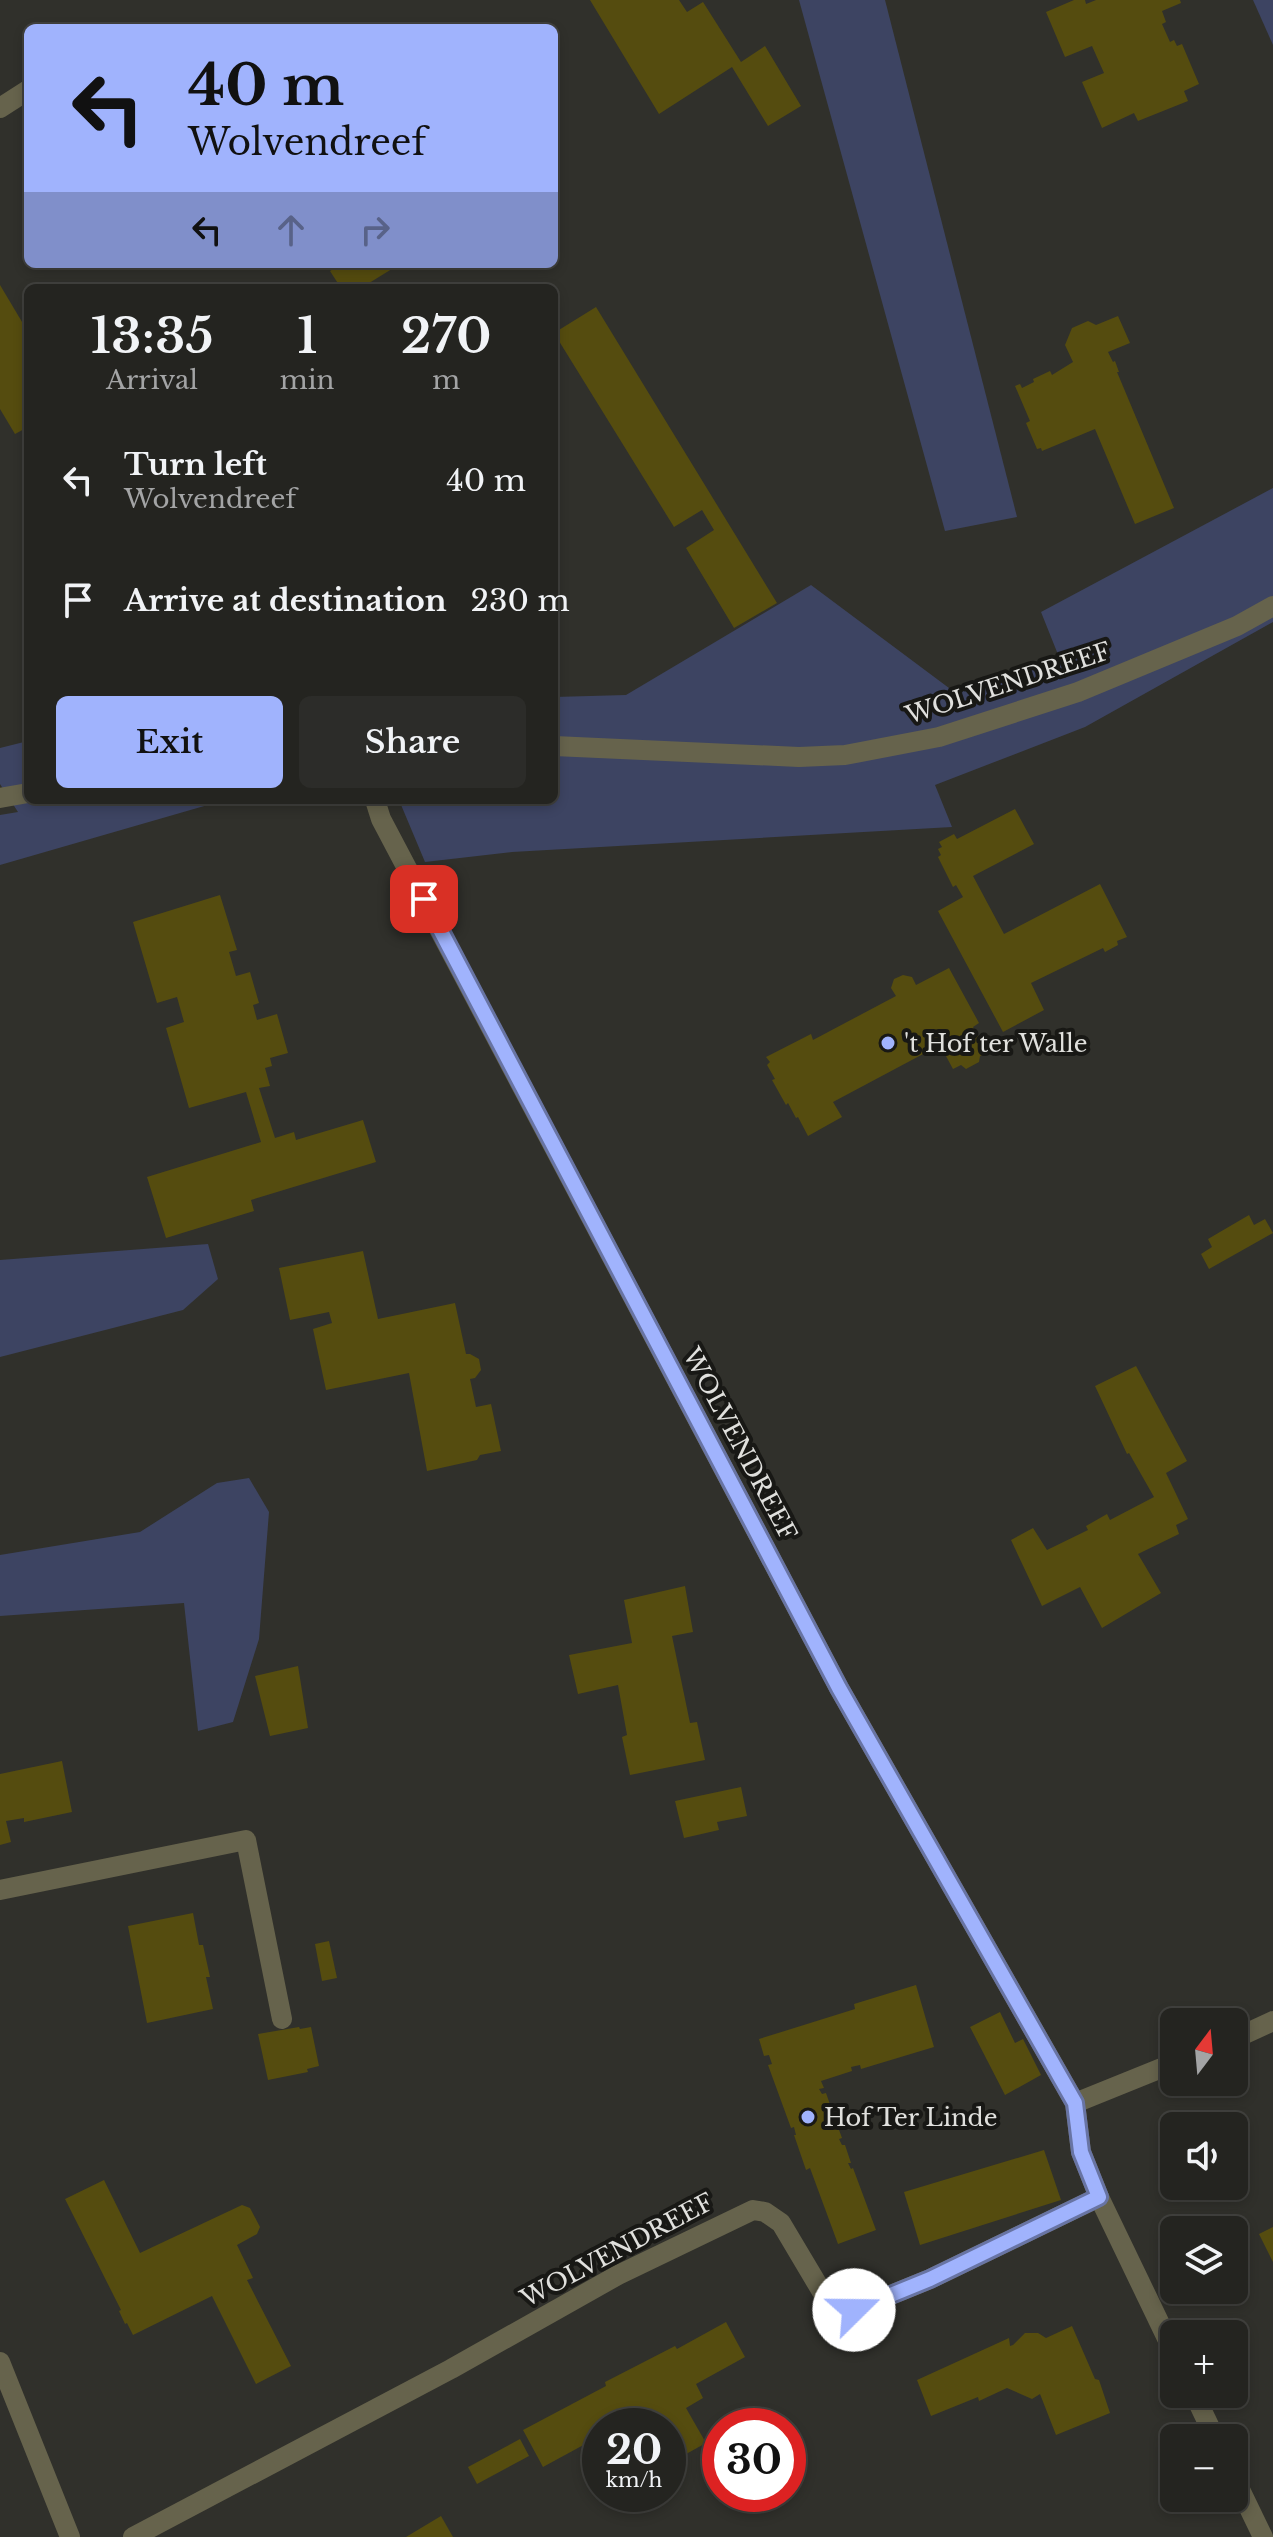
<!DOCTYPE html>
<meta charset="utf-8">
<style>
:root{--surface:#242420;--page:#2c2c29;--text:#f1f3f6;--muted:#a3a4a5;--line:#41413e;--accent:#a0b3fd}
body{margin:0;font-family:"Libre Baskerville",serif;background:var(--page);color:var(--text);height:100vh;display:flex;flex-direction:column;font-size:30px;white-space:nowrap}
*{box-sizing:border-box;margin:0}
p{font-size:26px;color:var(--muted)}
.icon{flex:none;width:44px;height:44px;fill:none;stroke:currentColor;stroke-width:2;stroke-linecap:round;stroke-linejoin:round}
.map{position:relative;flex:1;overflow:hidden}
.details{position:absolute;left:24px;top:284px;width:534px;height:520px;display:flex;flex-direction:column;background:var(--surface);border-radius:12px;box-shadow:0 4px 12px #0003,0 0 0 2px var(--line)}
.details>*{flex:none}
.guide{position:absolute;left:24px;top:24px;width:534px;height:244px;border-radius:12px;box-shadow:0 4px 12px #0003,0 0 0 2px var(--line);background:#a0b3fd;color:#111;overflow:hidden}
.needle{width:52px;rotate:16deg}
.tools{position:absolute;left:1160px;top:2008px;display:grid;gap:16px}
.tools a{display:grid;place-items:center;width:88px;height:88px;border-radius:12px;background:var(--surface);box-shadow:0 4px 12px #0003,0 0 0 2px var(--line);font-size:40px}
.speed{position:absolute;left:582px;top:2408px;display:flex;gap:16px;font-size:40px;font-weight:700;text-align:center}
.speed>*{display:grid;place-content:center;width:104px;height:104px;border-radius:50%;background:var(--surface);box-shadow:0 4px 12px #0003,0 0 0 2px var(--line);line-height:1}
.speed small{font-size:20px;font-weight:400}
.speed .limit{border:12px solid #d22;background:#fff;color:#111}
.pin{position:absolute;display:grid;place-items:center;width:68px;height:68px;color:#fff;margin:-34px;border-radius:16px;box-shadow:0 4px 12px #0006}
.me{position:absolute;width:88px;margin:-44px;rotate:68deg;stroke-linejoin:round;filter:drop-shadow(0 0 6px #0008)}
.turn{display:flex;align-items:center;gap:28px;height:168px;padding:0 32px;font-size:36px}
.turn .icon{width:104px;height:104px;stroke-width:2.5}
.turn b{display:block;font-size:56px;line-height:68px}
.lanes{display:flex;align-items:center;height:76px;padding:0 32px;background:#0003;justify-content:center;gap:40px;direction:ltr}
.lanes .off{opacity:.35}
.eta{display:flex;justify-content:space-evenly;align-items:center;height:136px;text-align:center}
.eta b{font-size:48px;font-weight:600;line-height:56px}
.button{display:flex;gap:16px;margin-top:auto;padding:16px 32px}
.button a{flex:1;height:92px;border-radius:12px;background:var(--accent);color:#111;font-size:32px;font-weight:600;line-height:92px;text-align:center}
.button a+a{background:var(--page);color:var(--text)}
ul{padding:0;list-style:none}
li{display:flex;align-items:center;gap:24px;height:120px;padding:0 32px}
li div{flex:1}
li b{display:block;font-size:30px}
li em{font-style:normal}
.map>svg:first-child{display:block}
.green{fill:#3d4462}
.building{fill:#554c0f}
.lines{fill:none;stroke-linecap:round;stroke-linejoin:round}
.service{stroke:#66634c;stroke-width:20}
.minor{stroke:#66634c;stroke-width:20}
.route-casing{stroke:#6874a4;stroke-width:20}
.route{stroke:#a0b3fd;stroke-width:14}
.poi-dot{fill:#a0b3fd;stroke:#181815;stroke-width:3}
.labels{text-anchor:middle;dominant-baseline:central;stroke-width:8;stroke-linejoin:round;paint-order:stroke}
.street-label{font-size:24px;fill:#e0e0dd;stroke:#181815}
.poi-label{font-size:24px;fill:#e0e0dd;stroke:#181815;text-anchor:start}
</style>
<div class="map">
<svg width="1273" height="2537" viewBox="0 0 1273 2537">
<rect width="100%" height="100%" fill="#30302b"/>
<!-- green -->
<g class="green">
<path d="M 799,0 L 885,0 L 1017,517 L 945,531 Z"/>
<path d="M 1253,0 L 1273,0 L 1273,45 Z"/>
<path d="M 1273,488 L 1273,622 L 1085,727 L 935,785 L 952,827 L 512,852 L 425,862 L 399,800 L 554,800 L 554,697 L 626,695 L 811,585 L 953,691 L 1061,662 L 1041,612 Z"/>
<path d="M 28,741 L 28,800 L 225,800 L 0,865 L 0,815 L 18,812 L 0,784 L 0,748 Z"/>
<path d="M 208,1244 L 218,1279 L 183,1310 L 0,1357 L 0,1260 Z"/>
<path d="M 249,1478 L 269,1512 L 259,1639 L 233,1722 L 198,1731 L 184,1603 L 0,1616 L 0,1555 L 140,1532 L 217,1483 Z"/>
</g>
<!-- building -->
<g class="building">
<path d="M 590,0 L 679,0 L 687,12 L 703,2 L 741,62 L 765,46 L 801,106 L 768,126 L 732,67 L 659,114 Z"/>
<path d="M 1074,0 L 1085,0 L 1086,4 L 1096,0 L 1180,0 L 1181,3 L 1162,11 L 1166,22 L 1162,24 L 1170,42 L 1174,40 L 1177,46 L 1182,44 L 1199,84 L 1184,91 L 1188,101 L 1138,121 L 1134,113 L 1102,128 L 1082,82 L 1104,73 L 1092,46 L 1065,57 L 1046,12 Z"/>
<path d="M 341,264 L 353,264 L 355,268 L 361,264 L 400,264 L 361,288 L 341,288 L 330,271 Z"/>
<path d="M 0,285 L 28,332 L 28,427 L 15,434 L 0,409 Z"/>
<path d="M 596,307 L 777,603 L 734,628 L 686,548 L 714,530 L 702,510 L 674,527 L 554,333 Z"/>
<path d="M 1118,316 L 1130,343 L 1108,352 L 1113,362 L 1115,361 L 1119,372 L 1117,372 L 1174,508 L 1135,524 L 1095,429 L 1042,451 L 1041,448 L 1037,449 L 1026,423 L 1030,421 L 1015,386 L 1020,384 L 1022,388 L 1034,382 L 1033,379 L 1050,371 L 1052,375 L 1073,362 L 1065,345 L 1072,328 L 1088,321 L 1096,325 Z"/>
<path d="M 1015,809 L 1034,844 L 973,876 L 1004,934 L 1100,884 L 1127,937 L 1117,941 L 1118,945 L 1105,952 L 1103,948 L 1031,983 L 1044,1010 L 1003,1032 L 938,911 L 963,897 L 956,885 L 953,887 L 938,857 L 941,855 L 938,849 L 942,847 L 939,842 L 954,834 L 957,839 Z"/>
<path d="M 220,895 L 237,950 L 229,952 L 236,976 L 250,972 L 259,1003 L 253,1005 L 257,1020 L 277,1014 L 288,1053 L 270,1058 L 272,1066 L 265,1068 L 270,1086 L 259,1088 L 275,1138 L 294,1132 L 296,1140 L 363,1120 L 376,1162 L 251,1200 L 254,1211 L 166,1238 L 147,1177 L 261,1142 L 246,1092 L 189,1108 L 166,1028 L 184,1022 L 177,997 L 157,1003 L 133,922 Z"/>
<path d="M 949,968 L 979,1023 L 973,1027 L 987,1053 L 980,1056 L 979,1062 L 966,1069 L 961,1065 L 953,1069 L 940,1045 L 833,1102 L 842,1117 L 808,1136 L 798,1117 L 796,1118 L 788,1103 L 786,1105 L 772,1080 L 775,1079 L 767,1065 L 770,1062 L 766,1057 L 811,1034 L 813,1040 L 896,996 L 891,988 L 894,979 L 903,975 L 912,977 L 916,985 Z"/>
<path d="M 1249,1215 L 1254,1225 L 1265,1219 L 1273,1233 L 1209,1269 L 1201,1254 L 1212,1247 L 1208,1239 Z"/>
<path d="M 363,1251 L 378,1319 L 455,1303 L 466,1354 L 470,1354 L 479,1359 L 481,1370 L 475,1378 L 470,1379 L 476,1407 L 491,1404 L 501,1451 L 480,1455 L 477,1460 L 427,1471 L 409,1373 L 326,1390 L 313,1329 L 332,1323 L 329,1312 L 290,1320 L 279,1268 Z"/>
<path d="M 1136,1366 L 1187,1461 L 1166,1473 L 1188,1519 L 1176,1525 L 1179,1534 L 1138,1554 L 1161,1593 L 1102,1628 L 1080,1587 L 1042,1606 L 1011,1540 L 1033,1528 L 1047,1550 L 1088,1530 L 1086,1526 L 1107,1514 L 1110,1520 L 1154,1497 L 1129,1453 L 1127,1454 L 1095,1386 Z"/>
<path d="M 685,1586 L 693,1632 L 672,1636 L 690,1723 L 697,1722 L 705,1760 L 630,1775 L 622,1737 L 627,1735 L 618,1685 L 578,1694 L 569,1655 L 632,1643 L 624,1600 Z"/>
<path d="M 298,1666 L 308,1728 L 270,1736 L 255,1676 Z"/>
<path d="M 62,1761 L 72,1812 L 24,1822 L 24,1818 L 6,1821 L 11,1842 L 0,1845 L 0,1774 Z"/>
<path d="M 741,1787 L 747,1816 L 717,1822 L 719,1830 L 684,1838 L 675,1801 Z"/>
<path d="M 193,1913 L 199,1945 L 203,1945 L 210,1977 L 206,1977 L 213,2009 L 147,2023 L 128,1926 Z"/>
<path d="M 329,1941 L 337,1978 L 322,1981 L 315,1944 Z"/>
<path d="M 916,1985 L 934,2047 L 861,2069 L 860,2065 L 851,2067 L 852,2071 L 821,2081 L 824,2088 L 819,2089 L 822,2094 L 826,2093 L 833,2113 L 829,2114 L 831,2120 L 835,2119 L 842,2138 L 839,2139 L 842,2145 L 845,2145 L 851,2163 L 848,2163 L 851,2169 L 853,2168 L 876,2230 L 838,2244 L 810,2168 L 806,2170 L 794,2135 L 796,2135 L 794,2127 L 791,2128 L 768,2065 L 772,2064 L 769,2055 L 764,2056 L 759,2039 L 855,2009 L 854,2004 Z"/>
<path d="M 1000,2012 L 1015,2043 L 1023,2039 L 1041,2075 L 1005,2095 L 970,2027 Z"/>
<path d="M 299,2027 L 300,2029 L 311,2027 L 319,2066 L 307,2069 L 308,2072 L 268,2080 L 258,2034 Z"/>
<path d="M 1044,2150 L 1061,2200 L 920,2245 L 904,2192 Z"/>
<path d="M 104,2180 L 140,2253 L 242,2205 L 250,2208 L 260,2227 L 257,2234 L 237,2245 L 253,2278 L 247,2280 L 291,2366 L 256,2384 L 212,2296 L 133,2335 L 127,2323 L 125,2324 L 119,2311 L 121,2310 L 65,2199 Z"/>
<path d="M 1273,2227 L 1273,2262 L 1259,2234 Z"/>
<path d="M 726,2322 L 745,2357 L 696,2384 L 703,2398 L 686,2408 L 706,2443 L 668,2464 L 668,2426 L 627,2426 L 625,2422 L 619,2426 L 600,2426 L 600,2436 L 543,2467 L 523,2430 L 606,2386 L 605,2382 L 675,2346 L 677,2349 Z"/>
<path d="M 1072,2326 L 1095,2379 L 1099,2380 L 1110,2413 L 1056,2435 L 1040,2394 L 1032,2399 L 1007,2388 L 979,2401 L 978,2397 L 931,2416 L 917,2380 L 1009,2338 L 1010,2346 L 1013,2345 L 1025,2333 L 1038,2333 L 1046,2338 Z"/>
<path d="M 520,2439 L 529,2456 L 477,2484 L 468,2467 Z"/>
<path d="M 441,2516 L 453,2537 L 406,2537 Z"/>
</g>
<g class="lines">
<!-- service -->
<path class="service" d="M 0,1890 L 246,1840 L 282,2019"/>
<!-- minor -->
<g class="minor">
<path d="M 0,108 L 28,90"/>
<path d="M 554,746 L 799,757 L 845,755 L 939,737 L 1078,692 L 1237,626 L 1273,606"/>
<path d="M 0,798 L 28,793"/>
<path d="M 1234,2039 L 1273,2021"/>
<path d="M 1075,2103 L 1174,2063"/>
<path d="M 1099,2197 L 1174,2353"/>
<path d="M 0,2362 L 70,2537"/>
<path d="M 1194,2394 L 1215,2438"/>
<path d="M 1234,2477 L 1263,2537"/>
<path d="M 133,2537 L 451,2369 L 618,2275 L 753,2210 L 765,2212 L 781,2223 L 825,2297 L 837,2310 L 854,2310 L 930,2279 L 1099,2197 L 1081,2152 L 1075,2103 L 839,1688 L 381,819 L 375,800"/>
</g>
</g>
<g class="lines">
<defs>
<path id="route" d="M 424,899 L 839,1688 L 1075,2103 L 1081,2152 L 1099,2197 L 930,2279 L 854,2310"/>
</defs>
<!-- route casing -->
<use href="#route" class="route-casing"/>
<!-- route -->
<use href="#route" class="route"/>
</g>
<!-- markers -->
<g class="poi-dot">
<circle cx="888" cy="1043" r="8"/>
<circle cx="808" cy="2117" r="8"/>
</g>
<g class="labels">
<!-- street labels -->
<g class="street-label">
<text transform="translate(1008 683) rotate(-18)">WOLVENDREEF</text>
<text transform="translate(740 1444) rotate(62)">WOLVENDREEF</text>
<text transform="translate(617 2250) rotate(-28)">WOLVENDREEF</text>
</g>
<!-- poi labels -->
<g class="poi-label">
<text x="904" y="1043">'t Hof ter Walle</text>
<text x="824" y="2117">Hof Ter Linde</text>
</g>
</g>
</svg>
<div class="tools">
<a><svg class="needle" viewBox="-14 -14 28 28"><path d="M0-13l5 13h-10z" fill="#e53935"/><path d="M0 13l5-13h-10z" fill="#a3a4a5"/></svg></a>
<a><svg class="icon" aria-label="sound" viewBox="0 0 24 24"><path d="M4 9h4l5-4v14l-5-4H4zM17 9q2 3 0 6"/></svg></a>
<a><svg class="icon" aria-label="layers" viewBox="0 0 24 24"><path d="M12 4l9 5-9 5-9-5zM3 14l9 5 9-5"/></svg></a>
<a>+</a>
<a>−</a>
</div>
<div class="speed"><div>20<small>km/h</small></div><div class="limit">30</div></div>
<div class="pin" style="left:424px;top:899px;background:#d93025"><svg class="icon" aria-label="arrive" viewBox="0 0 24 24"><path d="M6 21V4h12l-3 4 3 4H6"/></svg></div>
<svg class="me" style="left:854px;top:2310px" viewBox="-20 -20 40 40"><circle r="19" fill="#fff"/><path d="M0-13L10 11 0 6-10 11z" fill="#a0b3fd"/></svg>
<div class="guide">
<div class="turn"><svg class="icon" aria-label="left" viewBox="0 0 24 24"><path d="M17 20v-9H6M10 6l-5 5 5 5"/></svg><div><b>40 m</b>Wolvendreef</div></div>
<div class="lanes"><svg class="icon" aria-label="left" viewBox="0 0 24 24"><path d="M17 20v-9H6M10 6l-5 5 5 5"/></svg><svg class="icon off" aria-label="ahead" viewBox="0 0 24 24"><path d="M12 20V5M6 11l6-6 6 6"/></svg><svg class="icon off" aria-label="right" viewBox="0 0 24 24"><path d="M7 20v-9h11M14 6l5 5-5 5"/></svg></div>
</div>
<section class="details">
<div class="eta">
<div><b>13:35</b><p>Arrival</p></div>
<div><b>1</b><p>min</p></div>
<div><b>270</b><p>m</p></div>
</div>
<ul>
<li><svg class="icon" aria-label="left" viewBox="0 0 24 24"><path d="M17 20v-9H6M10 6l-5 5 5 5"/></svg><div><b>Turn left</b><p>Wolvendreef</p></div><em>40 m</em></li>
<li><svg class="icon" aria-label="arrive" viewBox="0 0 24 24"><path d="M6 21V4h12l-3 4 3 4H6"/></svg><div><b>Arrive at destination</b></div><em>230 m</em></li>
</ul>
<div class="button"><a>Exit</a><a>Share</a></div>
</section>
</div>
